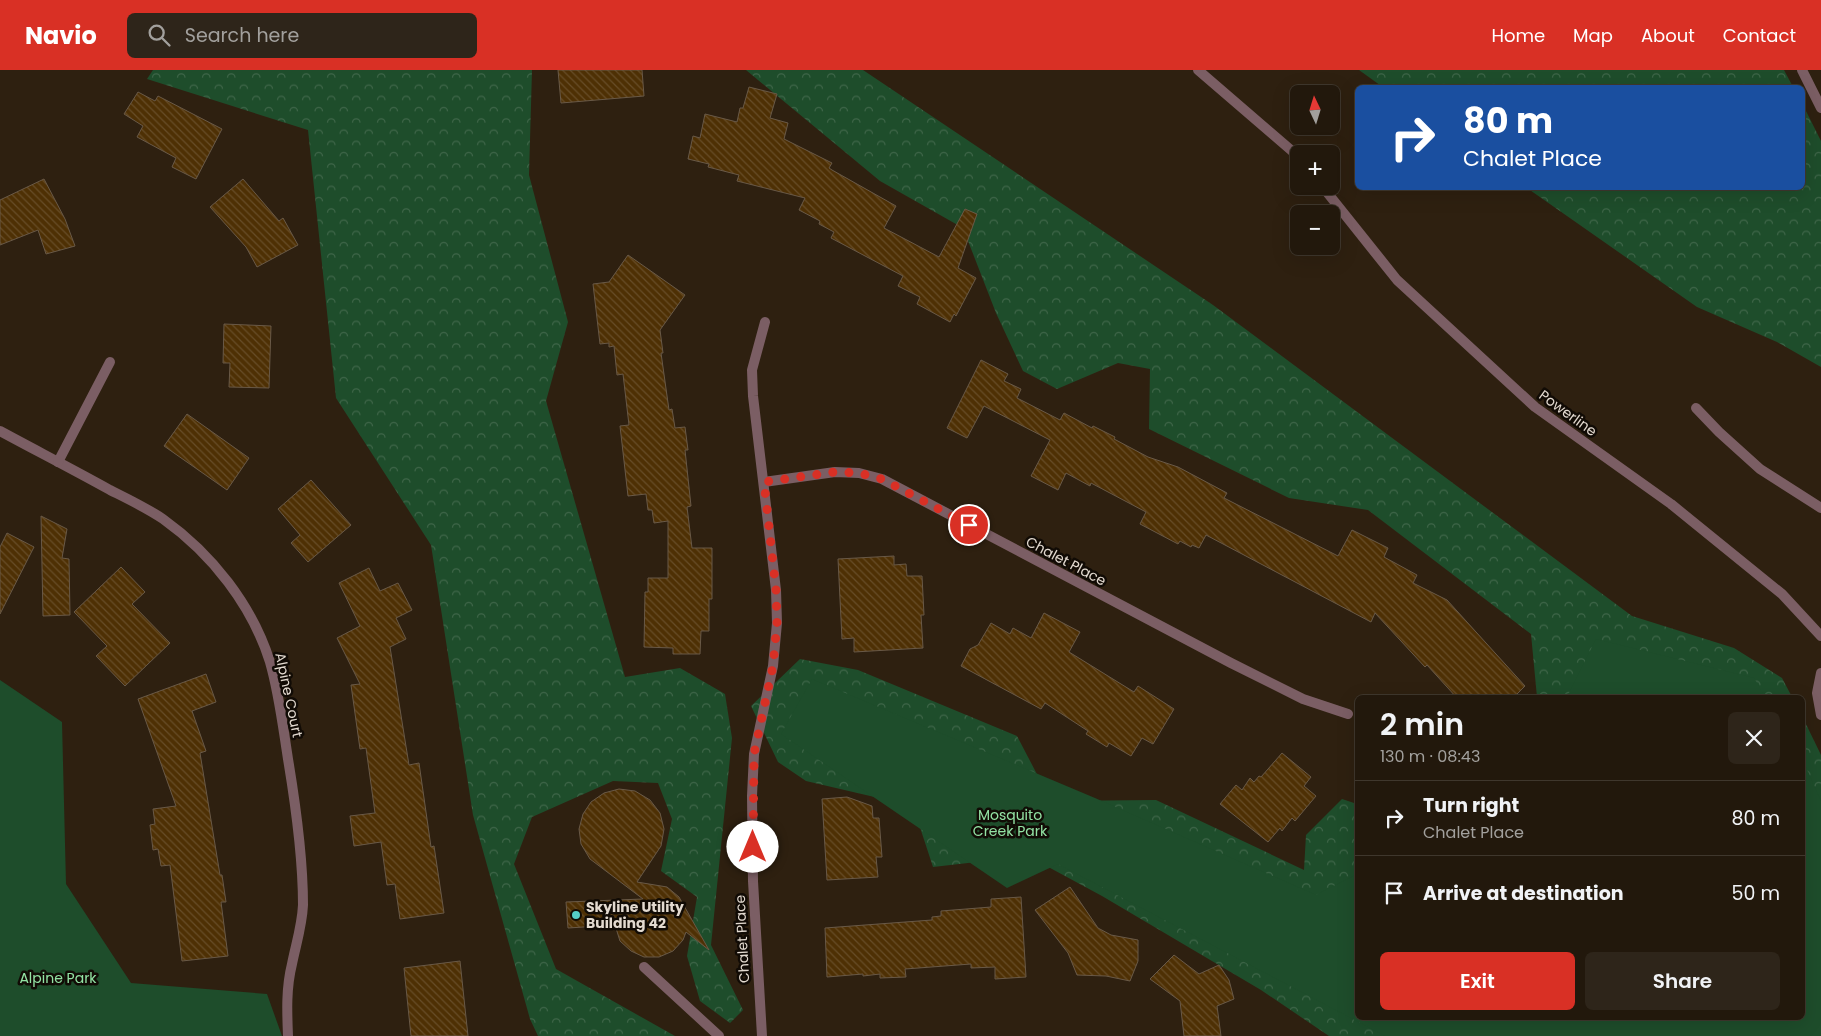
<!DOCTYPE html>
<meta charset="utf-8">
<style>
:root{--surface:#22180c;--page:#2e251a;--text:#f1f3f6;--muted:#a2a09d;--line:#3f372d;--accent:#d93025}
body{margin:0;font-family:Poppins,sans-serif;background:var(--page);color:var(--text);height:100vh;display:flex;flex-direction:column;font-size:19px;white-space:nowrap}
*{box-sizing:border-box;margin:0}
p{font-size:16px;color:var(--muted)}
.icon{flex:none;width:28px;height:28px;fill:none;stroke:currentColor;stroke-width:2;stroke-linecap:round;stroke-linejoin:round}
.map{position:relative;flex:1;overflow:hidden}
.side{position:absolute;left:1355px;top:625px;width:450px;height:325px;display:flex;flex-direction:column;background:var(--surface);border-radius:8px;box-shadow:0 5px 20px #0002,0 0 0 1px var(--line)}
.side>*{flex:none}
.top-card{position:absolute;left:1355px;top:15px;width:450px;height:105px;border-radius:8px;box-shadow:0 5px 20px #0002,0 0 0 1px var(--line);background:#1a4fa0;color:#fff;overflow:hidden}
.needle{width:32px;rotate:356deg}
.buttons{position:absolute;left:1290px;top:15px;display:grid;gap:10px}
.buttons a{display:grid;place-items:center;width:50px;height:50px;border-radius:8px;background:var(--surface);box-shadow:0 5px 20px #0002,0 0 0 1px var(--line);font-size:25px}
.pin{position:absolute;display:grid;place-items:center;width:42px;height:42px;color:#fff;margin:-21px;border:2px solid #fff;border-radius:50%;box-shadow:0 1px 5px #0007}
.me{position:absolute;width:55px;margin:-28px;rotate:0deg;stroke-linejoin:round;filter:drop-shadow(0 0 4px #0008)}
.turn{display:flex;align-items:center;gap:18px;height:105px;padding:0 25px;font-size:22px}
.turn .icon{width:65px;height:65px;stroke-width:2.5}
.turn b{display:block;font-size:35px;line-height:42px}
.round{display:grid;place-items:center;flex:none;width:52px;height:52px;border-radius:8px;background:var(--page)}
.head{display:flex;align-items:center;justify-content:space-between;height:85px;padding:0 25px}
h1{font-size:30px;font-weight:600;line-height:38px}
.button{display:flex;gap:10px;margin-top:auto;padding:10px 25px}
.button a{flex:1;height:58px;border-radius:8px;background:var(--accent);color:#fff;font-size:20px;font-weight:600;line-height:58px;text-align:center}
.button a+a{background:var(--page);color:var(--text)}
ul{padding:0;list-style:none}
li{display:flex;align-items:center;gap:15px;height:75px;padding:0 25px;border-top:1px solid var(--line)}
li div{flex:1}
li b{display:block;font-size:19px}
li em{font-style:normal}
header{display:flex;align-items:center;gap:30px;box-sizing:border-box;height:70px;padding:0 25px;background:var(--accent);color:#fff}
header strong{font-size:24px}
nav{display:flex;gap:28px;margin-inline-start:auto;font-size:18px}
.search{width:350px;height:45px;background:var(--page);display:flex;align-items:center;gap:12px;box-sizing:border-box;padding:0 18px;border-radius:8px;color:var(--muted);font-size:19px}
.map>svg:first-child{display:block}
.forest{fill:url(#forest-crowns)}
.park{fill:#1e4d2b}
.building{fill:url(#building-back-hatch);stroke:#695947}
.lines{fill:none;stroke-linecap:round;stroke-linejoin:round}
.lane{stroke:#7b5e64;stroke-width:10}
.street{stroke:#7b5e64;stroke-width:10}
.route{stroke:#d93025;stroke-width:9;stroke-dasharray:0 16.2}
.poi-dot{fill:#54cdc7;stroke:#110b05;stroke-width:2}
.labels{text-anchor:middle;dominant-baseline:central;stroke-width:5;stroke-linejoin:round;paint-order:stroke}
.street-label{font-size:14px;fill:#e3dad0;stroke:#110b05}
.park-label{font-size:14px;fill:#93e3a4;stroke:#110b05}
.poi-label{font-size:14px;font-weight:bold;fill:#e3dad0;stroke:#110b05;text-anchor:start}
</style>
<header>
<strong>Navio</strong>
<div class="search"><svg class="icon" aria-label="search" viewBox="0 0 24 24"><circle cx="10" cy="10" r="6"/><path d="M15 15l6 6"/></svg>Search here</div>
<nav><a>Home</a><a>Map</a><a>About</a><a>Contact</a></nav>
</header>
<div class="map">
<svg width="1821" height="966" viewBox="0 0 1821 966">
<defs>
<pattern id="forest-crowns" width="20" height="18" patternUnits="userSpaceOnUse" patternTransform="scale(1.25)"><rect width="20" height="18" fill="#1e4d2b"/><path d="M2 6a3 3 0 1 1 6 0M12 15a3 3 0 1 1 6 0" fill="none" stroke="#3f6649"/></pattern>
<pattern id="building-back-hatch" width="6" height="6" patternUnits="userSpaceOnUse" patternTransform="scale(1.25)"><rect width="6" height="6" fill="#4e3004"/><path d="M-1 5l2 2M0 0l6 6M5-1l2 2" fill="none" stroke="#674d28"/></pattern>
</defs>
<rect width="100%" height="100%" fill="#2e2010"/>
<!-- forest -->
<g class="forest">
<path d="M 153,0 L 532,0 L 529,105 L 568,252 L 546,331 L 625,607 L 680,598 L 725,624 L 732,668 L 711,875 L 743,940 L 730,953 L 700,931 L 687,886 L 697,827 L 661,801 L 672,749 L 658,713 L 613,711 L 532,747 L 514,794 L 556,899 L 675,966 L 538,966 L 530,949 L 473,745 L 431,475 L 336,328 L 308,60 L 147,9 Z"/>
<path d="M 746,0 L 863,0 L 1213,235 L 1632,546 L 1734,578 L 1782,608 L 1792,627 L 1537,627 L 1531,564 L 1368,440 L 1289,428 L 1149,359 L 1150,299 L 1118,293 L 1057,319 L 1023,301 L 996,243 L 963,158 L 880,111 Z"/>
<path d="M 1359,0 L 1784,0 L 1793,17 L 1384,18 Z"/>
<path d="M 1803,35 L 1821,71 L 1821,297 L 1777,272 L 1697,237 L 1527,118 L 1802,118 Z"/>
<path d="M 800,589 L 858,600 L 1017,666 L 1051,731 L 1156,730 L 1304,800 L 1306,765 L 1342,729 L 1357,734 L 1358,948 L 1802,948 L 1803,648 L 1821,685 L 1821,966 L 1329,966 L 1261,920 L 1102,826 L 1028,786 L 933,797 L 913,736 L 806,711 L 778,692 L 751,636 Z"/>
</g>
<!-- park -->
<g class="park">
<path d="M 1596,569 L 1754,608 L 1765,627 L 1567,627 Z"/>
<path d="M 812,609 L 1095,728 L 1316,825 L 1357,804 L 1358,948 L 1802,948 L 1803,691 L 1821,731 L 1821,966 L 1385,966 L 1058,794 L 1007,818 L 781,664 Z"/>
<path d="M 0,610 L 62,652 L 66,814 L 131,913 L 267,924 L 282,966 L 0,966 Z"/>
</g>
<!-- building -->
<g class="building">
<path d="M 558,0 L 642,0 L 644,26 L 561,33 Z"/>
<path d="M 749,17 L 777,24 L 770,48 L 788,53 L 784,69 L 832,93 L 829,98 L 832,100 L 896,136 L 884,158 L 939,187 L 965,139 L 977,144 L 958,198 L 976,208 L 956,246 L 954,244 L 950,252 L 917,234 L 920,227 L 898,216 L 903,206 L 831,168 L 834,162 L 819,154 L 820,151 L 799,140 L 805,128 L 737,111 L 739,105 L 708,97 L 709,94 L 688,89 L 693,66 L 700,68 L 705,44 L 737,52 L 740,38 L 743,38 Z"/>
<path d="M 138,22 L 155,31 L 158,26 L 222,59 L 196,109 L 172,97 L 176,88 L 137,67 L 143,56 L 124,44 Z"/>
<path d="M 44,109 L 65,149 L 75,176 L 46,184 L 38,160 L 0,175 L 0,130 Z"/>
<path d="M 243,109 L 279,151 L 283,148 L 298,175 L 257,197 L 246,177 L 210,137 Z"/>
<path d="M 628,185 L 685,225 L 660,260 L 663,283 L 661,283 L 669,340 L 672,339 L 675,358 L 685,357 L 688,380 L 685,380 L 691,436 L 687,437 L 692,478 L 712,478 L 712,529 L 709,529 L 709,561 L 701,561 L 700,584 L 673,584 L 673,578 L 644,577 L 645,522 L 648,522 L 648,508 L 668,508 L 668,451 L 654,453 L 652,440 L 648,440 L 646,424 L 628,426 L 620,356 L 629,355 L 623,304 L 617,305 L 614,276 L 609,277 L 609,273 L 600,274 L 593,214 L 609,212 Z"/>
<path d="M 224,254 L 271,256 L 269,318 L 229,317 L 230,293 L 223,293 Z"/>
<path d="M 981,290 L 1008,304 L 1004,311 L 1021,319 L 1017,328 L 1060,350 L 1064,343 L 1092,358 L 1093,356 L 1115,367 L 1114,369 L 1148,387 L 1178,397 L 1227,423 L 1224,428 L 1338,486 L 1352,460 L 1388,478 L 1384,487 L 1417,505 L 1413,513 L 1447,530 L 1525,616 L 1513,628 L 1457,628 L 1427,595 L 1425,597 L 1375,543 L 1371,552 L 1206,465 L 1199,478 L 1192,475 L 1191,477 L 1180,471 L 1178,474 L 1140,454 L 1146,442 L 1091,413 L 1090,416 L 1066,403 L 1058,420 L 1031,406 L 1050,370 L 984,336 L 967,368 L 947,358 Z"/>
<path d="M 187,344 L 249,388 L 227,420 L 164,376 Z"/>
<path d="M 311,410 L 351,455 L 308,492 L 291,473 L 300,465 L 278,439 Z"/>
<path d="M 41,446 L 67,459 L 62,488 L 69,489 L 70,545 L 43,546 Z"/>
<path d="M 7,463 L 34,477 L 0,544 L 0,477 Z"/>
<path d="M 894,486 L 894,495 L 906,494 L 907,506 L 922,506 L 924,545 L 921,545 L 923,578 L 854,582 L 854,568 L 842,569 L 838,489 Z"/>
<path d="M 121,497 L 145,522 L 132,534 L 170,573 L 125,616 L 96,586 L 107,576 L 74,542 Z"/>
<path d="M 369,498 L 380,521 L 398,513 L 412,540 L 396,548 L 406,569 L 390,577 L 409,695 L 419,693 L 431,777 L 434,776 L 444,843 L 400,849 L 395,814 L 387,815 L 381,772 L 354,776 L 350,746 L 375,743 L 366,678 L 360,679 L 351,615 L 360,614 L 337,568 L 360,556 L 339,513 Z"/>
<path d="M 1044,543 L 1080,562 L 1069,582 L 1134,622 L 1138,616 L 1174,639 L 1153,674 L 1142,668 L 1131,686 L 1109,673 L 1107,677 L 1086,664 L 1088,661 L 1045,633 L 1041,639 L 961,596 L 970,579 L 978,575 L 991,553 L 1010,564 L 1013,558 L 1031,568 Z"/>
<path d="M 206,604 L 216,632 L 192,641 L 206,681 L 200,683 L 220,805 L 222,805 L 226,832 L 221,832 L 228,886 L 182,891 L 170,795 L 161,796 L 158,779 L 153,780 L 150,755 L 155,754 L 153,739 L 176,736 L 138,629 Z"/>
<path d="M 1282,683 L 1311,707 L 1304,716 L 1316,726 L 1295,751 L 1292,748 L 1282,761 L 1280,758 L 1268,772 L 1220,734 L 1236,715 L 1242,720 L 1250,708 L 1254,712 L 1259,706 L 1261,707 Z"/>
<path d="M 619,719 L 635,721 L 650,730 L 660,743 L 664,759 L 661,776 L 637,812 L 667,817 L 679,827 L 709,880 L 686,862 L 683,870 L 673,881 L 659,887 L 644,887 L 631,881 L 620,871 L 615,855 L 568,858 L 566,832 L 643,829 L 590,789 L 581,774 L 579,759 L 583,744 L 591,732 L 604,723 Z"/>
<path d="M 847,727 L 872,736 L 873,748 L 879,748 L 882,787 L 876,787 L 878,807 L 827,810 L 822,729 Z"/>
<path d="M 1070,817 L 1098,858 L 1111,865 L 1138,870 L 1138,891 L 1130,911 L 1106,906 L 1077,905 L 1068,883 L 1035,840 Z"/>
<path d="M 1021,827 L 1026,907 L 995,909 L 995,897 L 971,898 L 971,894 L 905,899 L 906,907 L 880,908 L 880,904 L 863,906 L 863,904 L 827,907 L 825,858 L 932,850 L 932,847 L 941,846 L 941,841 L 991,837 L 991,829 Z"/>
<path d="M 1174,885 L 1199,904 L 1219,895 L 1229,910 L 1234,929 L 1217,936 L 1221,966 L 1184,966 L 1180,931 L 1150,909 Z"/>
<path d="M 460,891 L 468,966 L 411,966 L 404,898 Z"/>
</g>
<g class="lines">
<!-- lane -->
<g class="lane">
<path d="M 1198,0 L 1299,87"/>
<path d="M 1802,0 L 1821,38"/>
<path d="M 1322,116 L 1397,210 L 1535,337 L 1671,434 L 1782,524 L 1821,566"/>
<path d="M 1696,338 L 1719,362 L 1760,399 L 1821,438"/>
<path d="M 644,897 L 719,966"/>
</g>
<!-- street -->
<g class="street">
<path d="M 0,361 C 37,381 74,400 110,420 C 128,429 147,438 163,449 C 212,484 252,535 270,592 C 279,623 283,657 288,689 C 296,737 303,786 303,835 C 302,856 296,874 292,894 C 286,918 287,942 288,966"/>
<path d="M 58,392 L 110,292"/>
<path d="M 764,412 L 835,402 L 859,403 L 882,409 L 1231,593 L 1303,629 L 1348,644"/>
<path d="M 1821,603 L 1817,623 L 1821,645"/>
<path d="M 762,966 L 753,811 L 752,726 L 754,684 L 773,596 L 777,553 L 776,520 L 753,326 L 752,300 L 765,252"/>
</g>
</g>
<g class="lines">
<!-- route -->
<path class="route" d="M 753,777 L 754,684 L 773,596 L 777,553 L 776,520 L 764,412 L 835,402 L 859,403 L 882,409 L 969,455"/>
</g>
<!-- markers -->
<circle class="poi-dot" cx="576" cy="845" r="5"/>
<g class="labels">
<!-- street labels -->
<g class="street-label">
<text transform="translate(1568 343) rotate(36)">Powerline</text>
<text transform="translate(1066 491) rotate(28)">Chalet Place</text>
<text transform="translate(289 625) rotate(78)">Alpine Court</text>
<text transform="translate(742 869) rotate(-93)">Chalet Place</text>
</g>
<!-- park labels -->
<g class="park-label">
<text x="1010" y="745">Mosquito<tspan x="1010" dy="16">Creek Park</tspan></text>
<text x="58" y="908">Alpine Park</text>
</g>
<!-- poi labels -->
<g class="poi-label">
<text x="586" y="837">Skyline Utility<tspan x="586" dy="16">Building 42</tspan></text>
</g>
</g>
</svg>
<div class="buttons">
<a><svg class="needle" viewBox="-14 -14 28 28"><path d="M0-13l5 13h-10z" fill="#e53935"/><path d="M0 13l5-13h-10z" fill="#a2a09d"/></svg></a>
<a>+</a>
<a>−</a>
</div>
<div class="pin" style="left:969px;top:455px;background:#d93025"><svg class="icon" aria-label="arrive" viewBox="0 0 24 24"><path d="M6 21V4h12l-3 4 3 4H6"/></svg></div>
<svg class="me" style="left:753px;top:777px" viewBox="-20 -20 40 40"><circle r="19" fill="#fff"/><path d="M0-13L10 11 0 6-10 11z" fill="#d93025"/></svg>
<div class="top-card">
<div class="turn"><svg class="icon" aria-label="right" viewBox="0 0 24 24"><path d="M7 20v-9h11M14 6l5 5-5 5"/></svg><div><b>80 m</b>Chalet Place</div></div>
</div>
<section class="side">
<div class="head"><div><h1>2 min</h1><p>130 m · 08:43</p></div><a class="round"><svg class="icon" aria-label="close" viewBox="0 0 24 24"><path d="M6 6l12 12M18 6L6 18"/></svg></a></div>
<ul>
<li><svg class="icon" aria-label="right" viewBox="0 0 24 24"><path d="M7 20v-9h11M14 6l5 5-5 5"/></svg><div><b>Turn right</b><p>Chalet Place</p></div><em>80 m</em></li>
<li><svg class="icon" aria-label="arrive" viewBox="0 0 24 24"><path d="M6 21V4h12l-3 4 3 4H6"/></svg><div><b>Arrive at destination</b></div><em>50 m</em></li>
</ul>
<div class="button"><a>Exit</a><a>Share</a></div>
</section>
</div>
